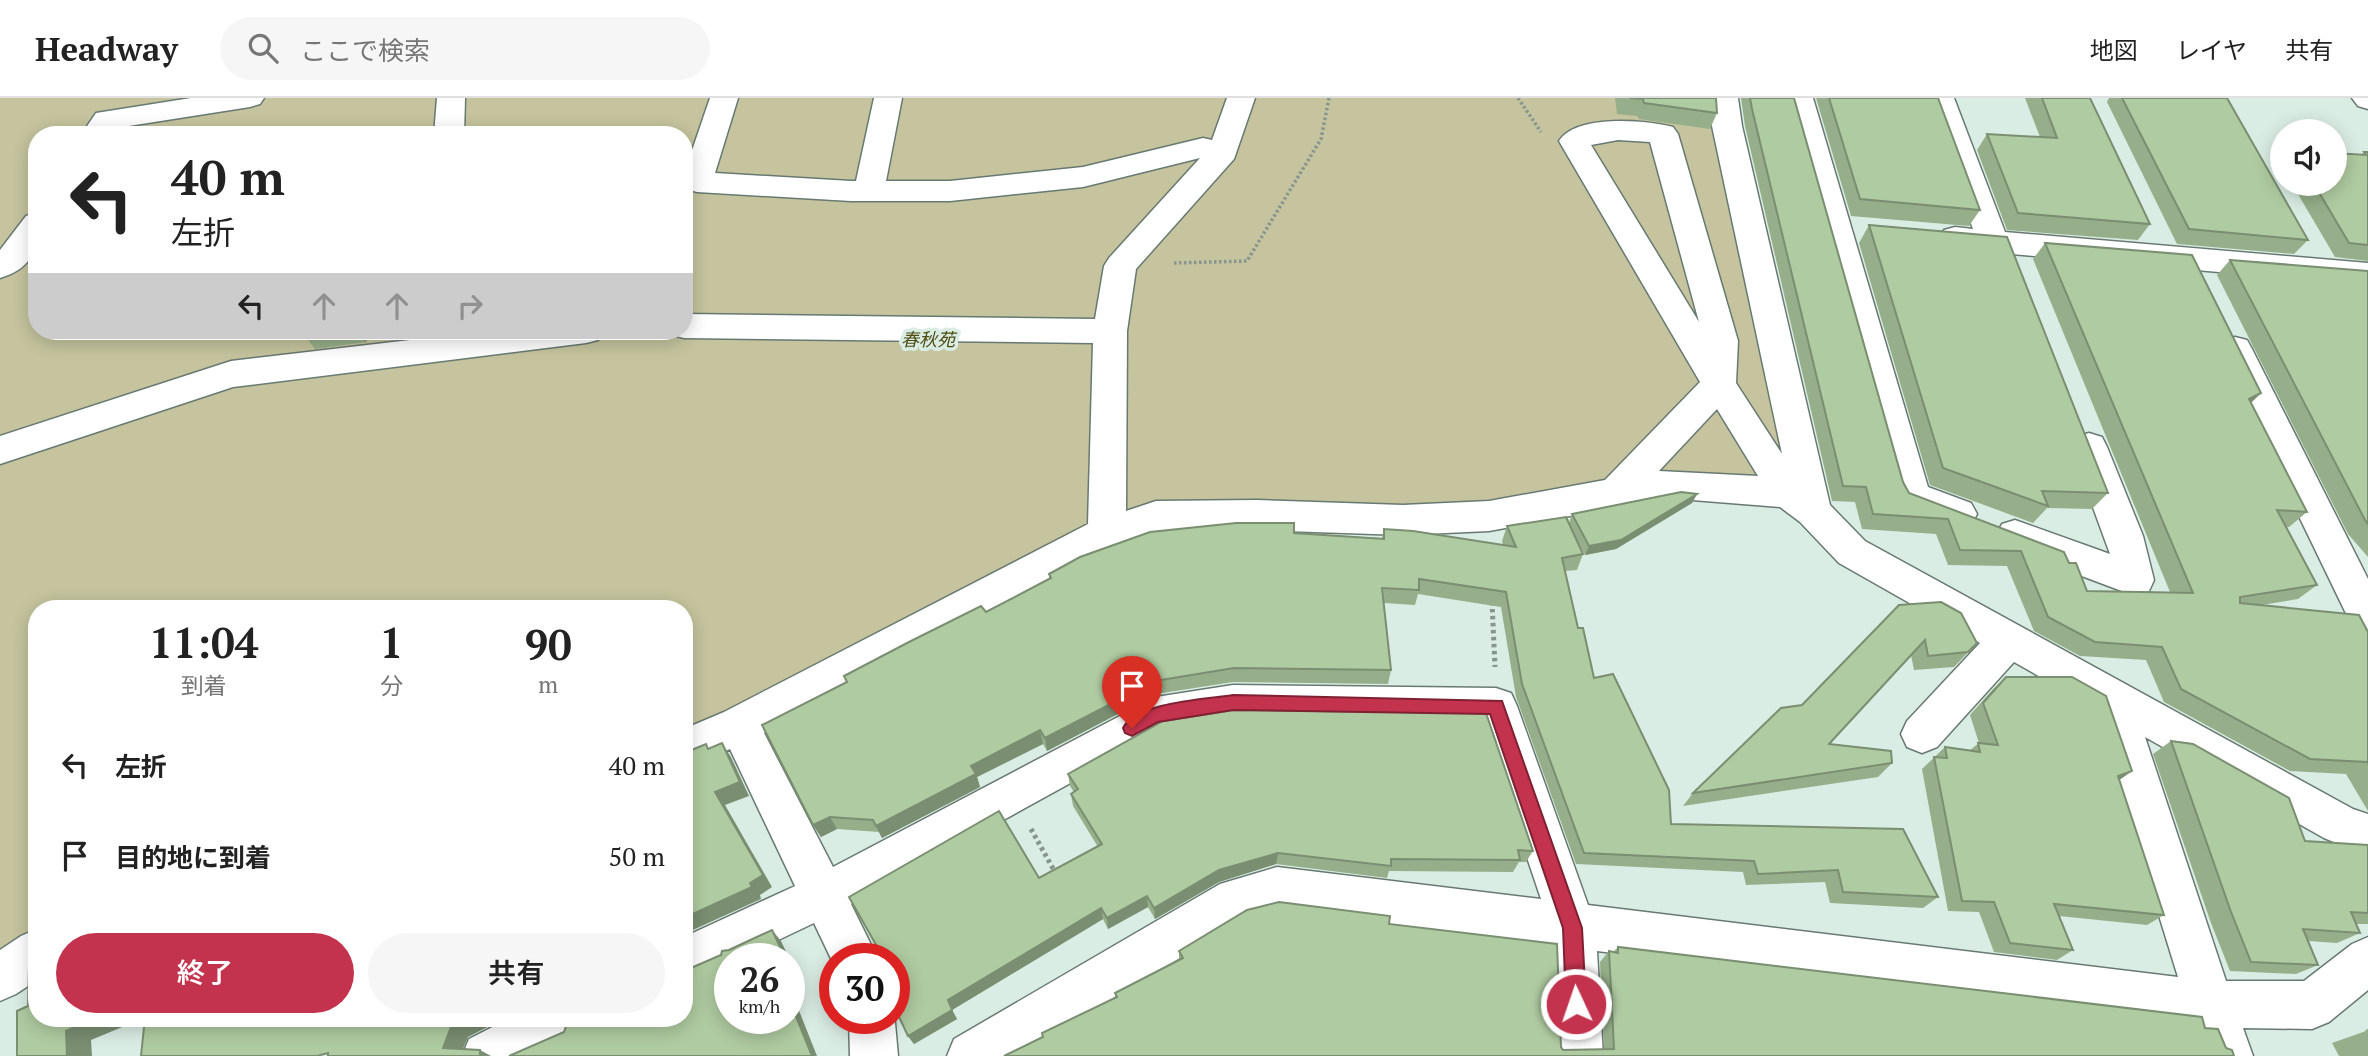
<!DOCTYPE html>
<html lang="ja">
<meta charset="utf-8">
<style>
:root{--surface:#fff;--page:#f6f6f6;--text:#222;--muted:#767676;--line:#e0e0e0;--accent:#c4334d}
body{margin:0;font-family:"PT Serif","Noto Sans JP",serif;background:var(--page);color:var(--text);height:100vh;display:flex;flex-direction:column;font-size:26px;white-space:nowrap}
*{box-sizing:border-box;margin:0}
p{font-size:23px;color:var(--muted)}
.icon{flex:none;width:38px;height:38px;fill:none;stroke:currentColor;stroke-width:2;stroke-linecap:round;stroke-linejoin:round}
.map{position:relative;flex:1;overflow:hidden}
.side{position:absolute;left:28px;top:502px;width:665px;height:427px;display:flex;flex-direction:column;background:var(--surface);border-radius:28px;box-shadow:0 4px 18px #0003}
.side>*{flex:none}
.guide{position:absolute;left:28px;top:28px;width:665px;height:214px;border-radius:28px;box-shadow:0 4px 18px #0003;background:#fff;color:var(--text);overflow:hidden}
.controls{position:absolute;left:2270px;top:21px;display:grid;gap:14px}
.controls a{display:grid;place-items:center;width:77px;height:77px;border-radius:50%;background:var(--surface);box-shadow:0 4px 18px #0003;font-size:35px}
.speed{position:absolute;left:714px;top:845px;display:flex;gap:14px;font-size:35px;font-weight:700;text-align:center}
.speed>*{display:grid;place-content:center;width:91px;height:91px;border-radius:50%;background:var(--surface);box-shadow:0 4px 18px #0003;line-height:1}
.speed small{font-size:18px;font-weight:400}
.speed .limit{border:10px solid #d22;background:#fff;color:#111}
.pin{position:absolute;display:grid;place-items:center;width:60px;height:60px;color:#fff;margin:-72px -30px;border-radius:50% 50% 50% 0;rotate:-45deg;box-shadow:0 0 7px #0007}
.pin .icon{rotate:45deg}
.me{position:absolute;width:77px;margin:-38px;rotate:357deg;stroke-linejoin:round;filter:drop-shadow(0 0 5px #0008)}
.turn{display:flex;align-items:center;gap:24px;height:147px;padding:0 28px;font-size:32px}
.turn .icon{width:91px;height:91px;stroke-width:2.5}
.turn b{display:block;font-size:49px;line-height:60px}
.lanes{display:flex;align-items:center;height:66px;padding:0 28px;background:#0003;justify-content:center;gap:35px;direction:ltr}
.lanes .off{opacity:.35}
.eta{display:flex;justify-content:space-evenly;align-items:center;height:119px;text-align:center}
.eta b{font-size:42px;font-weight:600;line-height:49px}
.button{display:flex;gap:14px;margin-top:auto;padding:14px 28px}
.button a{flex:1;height:80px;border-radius:42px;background:var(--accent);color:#fff;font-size:28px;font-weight:600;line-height:80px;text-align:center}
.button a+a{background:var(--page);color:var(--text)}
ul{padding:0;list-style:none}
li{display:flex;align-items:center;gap:21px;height:91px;padding:0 28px}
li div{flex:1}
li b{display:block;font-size:26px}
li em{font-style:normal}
header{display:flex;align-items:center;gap:42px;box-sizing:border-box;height:98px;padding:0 35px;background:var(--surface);border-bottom:2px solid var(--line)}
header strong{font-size:33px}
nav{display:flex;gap:38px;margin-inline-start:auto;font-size:24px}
.search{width:490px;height:63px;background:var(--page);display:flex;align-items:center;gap:18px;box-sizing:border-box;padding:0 24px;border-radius:38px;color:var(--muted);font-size:26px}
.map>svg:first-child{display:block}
.green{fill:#c5c49e;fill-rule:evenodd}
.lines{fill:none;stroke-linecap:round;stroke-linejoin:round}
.minor-casing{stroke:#687971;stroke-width:3}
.path-far1{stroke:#87958e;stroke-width:3.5;stroke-dasharray:2.5 2.5;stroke-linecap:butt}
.path{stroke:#87958e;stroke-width:5;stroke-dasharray:3.5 3.5;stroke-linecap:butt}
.minor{fill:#fff;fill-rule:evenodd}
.wall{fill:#96af8a}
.shaded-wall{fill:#7a8e71}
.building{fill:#afcba1;stroke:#7a8e71;stroke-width:2}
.route{fill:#c4334d;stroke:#7f2132;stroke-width:2}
.labels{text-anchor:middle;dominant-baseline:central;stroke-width:7;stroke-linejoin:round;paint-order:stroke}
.park-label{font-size:18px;font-style:italic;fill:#4e4b10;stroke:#daede4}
</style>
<header>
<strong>Headway</strong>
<div class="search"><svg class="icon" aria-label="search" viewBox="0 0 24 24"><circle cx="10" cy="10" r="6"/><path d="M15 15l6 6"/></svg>ここで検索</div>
<nav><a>地図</a><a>レイヤ</a><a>共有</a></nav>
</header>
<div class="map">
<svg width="2368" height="958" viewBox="0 0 2368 958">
<rect width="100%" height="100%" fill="#daede4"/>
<!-- green -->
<path class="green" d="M 0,0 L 1705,0 L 1720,27 L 1798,376 L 1761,377 L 1654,372 L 1493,404 L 1414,408 L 1152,404 L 1016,467 L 684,637 L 684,511 L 37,511 L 37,839 L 0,863 ZM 37,37 L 684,37 L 684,233 L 37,233 Z"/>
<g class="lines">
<defs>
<g id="minor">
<path d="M 191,0 L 264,0 L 260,6 L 250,9 L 116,30 L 111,37 L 81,37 L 96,15 Z"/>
<path d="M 437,0 L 465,0 L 464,37 L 434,37 Z"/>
<path d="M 710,0 L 738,0 L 715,75 L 851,83 L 856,83 L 874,0 L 902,0 L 886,83 L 950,83 L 1083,69 L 1203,40 L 1212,42 L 1227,0 L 1255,0 L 1234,61 L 1136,171 L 1127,233 L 1126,413 L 1156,403 L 1257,402 L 1403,407 L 1489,403 L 1605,382 L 1700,284 L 1559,43 C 1576,16 1646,22 1673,29 L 1678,36 L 1738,243 L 1736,285 L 1782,356 L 1712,28 L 1710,0 L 1738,0 L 1742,28 L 1830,407 L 1865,443 L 2353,711 L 2368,716 L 2368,758 L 2324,740 L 2145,639 L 2226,883 L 2304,883 L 2352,846 L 2368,839 L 2368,892 L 2329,924 L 2312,931 L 2243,930 L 2253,958 L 2205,958 L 2194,928 L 1597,853 L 1603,958 L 1555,958 L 1551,847 L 1277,813 L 1245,821 L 1016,958 L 947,958 L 954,941 L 1220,786 L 1277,769 L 1541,801 L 1482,626 L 1233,623 L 1163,634 L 851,806 L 878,861 L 835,861 L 835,869 L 814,825 L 738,861 L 730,861 L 730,865 L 684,886 L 684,839 L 795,788 L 730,651 L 684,670 L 684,631 L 724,614 L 1088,426 L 1093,245 L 684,240 L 672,237 L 670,233 L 684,233 L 684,216 L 1095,221 L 1104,168 L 1109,160 L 1200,60 L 1083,89 L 950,103 L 851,103 L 697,94 L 686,91 L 684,76 ZM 1618,42 L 1650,44 L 1699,224 L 1591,47 ZM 1717,311 L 1758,378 L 1659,373 ZM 1667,400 L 1780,409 L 1800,424 L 1839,465 L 1980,545 L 1907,623 L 1901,636 L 1907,649 L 1922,655 L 1937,649 L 2014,564 L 2095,610 L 2178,879 L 1588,807 L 1517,608 L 1511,595 L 1496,590 L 1233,587 L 1156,599 L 833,769 L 764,635 L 1120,445 L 1156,433 L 1257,432 L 1403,437 L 1489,433 Z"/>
<path d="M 1785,0 L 1813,0 L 1928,389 L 1971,405 L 1977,416 L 1971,427 C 1948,434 1921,417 1899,408 L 1894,398 Z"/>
<path d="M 1926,0 L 1954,0 L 2005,134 L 2368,165 L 2368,187 L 1955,151 L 1944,148 L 1939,140 L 1944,132 L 1955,129 L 1973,131 Z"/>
<path d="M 2352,0 L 2368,0 L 2368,11 L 2358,8 Z"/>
<path d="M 37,114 C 37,147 37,169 0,180 L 0,152 L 26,118 Z"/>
<path d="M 487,233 L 603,233 L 598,242 L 586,245 L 233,289 L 0,366 L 0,338 L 231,263 Z"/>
<path d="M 2235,239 L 2247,242 L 2252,251 L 2368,481 L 2368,537 L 2354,532 L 2218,251 L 2223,242 Z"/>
<path d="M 2089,335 L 2102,339 L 2107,349 L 2143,438 L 2154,482 L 2149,493 L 2135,498 L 2002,448 L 1996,437 L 2002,426 L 2015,422 L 2110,456 L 2071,349 L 2076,339 Z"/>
<path d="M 37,831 L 37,882 L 16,896 L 0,903 L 0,852 L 21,838 Z"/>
<path d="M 894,914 L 898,958 L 850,958 L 849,920 L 894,920 Z"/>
<path d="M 510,920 L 585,920 L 579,937 L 537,958 L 462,958 L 469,941 Z"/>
</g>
</defs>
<!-- minor casing -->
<use href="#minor" class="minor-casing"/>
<!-- path-far1 -->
<g class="path-far1">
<path d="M 1518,0 L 1541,34"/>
<path d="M 1174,165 L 1247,163 L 1321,41 L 1329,0"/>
</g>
<!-- path -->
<g class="path">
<path d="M 1492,504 L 1495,569"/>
<path d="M 1031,731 L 1056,776"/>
</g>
<!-- minor -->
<use href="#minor" class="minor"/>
</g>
<!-- wall -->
<g class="wall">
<path d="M 1615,0 L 1716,0 L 1717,15 L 1710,31 L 1639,21 L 1637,18 L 1617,16 Z"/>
<path d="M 1741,0 L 1794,0 L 1903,384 L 1909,395 L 2069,465 L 2087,493 L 2170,494 L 2033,161 L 2045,145 L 2251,305 L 2307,414 L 2289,429 L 2286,429 L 2317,487 L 2298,501 L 2262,507 L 2368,534 L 2368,713 L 2346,676 L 2290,673 L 2164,604 L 2146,562 L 2080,558 L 2034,533 L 2007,468 L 1948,467 L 1936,436 L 1862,431 L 1855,404 L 1832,403 L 1745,28 Z"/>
<path d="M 1816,0 L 1938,0 L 1980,112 L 1969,128 L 1851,118 Z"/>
<path d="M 2025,0 L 2090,0 L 2150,126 L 2138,142 L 2007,132 L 1977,52 L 1987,36 L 2040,39 Z"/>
<path d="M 2109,0 L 2227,0 L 2308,142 L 2294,156 L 2177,146 L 2107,4 Z"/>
<path d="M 2364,54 L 2368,54 L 2368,163 L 2335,159 L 2292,86 L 2334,86 Z"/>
<path d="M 1869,127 L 2108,395 L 2092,411 L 2047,410 L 2033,425 L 1930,387 L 1859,145 Z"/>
<path d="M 2230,162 L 2368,173 L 2368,459 L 2348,436 L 2217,177 Z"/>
<path d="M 301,233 L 368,233 L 366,244 L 315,251 Z"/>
<path d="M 1697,396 L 1692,405 L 1616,451 L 1585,457 L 1576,440 L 1583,456 L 1577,472 L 1565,473 L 1578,530 L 1594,580 L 1671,726 L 1938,799 L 1923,810 L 1830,805 L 1825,784 L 1746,787 L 1743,774 L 1576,766 L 1516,599 L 1501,509 L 1418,496 L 1415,507 L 1384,505 L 1391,572 L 1388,586 L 1233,584 L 1156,596 L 1047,653 L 1043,646 L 977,679 L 980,689 L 882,740 L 879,734 L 837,731 L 821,739 L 813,727 L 847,584 L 844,578 L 986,514 L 1049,480 L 1049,476 L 1294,435 L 1382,440 L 1384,431 L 1503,447 L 1502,443 L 1507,428 L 1569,425 L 1572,416 Z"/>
<path d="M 1941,504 L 1977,545 L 1954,569 L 1914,572 L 1911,557 L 1829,646 L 1892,665 L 1878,679 L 1683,708 L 1693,695 L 1802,607 Z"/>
<path d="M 2006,579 L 2132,673 L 2119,682 L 2164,817 L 2147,827 L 2059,818 L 2073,852 L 2057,862 L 1994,854 L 1979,814 L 1948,813 L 1922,671 L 1945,649 L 1970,652 L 1979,645 L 1970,617 L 1993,591 Z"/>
<path d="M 2171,643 L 2305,743 L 2368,747 L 2368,826 L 2356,826 L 2360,835 L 2337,845 L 2308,843 L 2318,867 L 2296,876 L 2230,873 L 2211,825 L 2153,656 Z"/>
<path d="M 1068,676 L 1533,753 L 1526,764 L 1519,764 L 1513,774 L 1389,773 L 1387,780 L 1276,766 L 1219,784 L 1155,821 L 1148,809 L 1108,831 L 1103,821 L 952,912 L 957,921 L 914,946 L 908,938 L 899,887 L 1039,780 L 1098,749 L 1073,708 L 1071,696 L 1074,694 L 1070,688 Z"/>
<path d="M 1389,826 L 1563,952 L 1604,951 L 1600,864 L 1609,853 L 1613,854 L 1618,849 L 2205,930 L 2226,950 L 1004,958 L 1116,900 L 1115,895 L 1179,863 L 1179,853 Z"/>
<path d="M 2368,931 L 2368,958 L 2339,958 L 2332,945 L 2366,933 L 2365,932 Z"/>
</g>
<!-- shaded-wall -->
<g class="shaded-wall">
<path d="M 357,233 L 368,233 L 366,244 Z"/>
<path d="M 2261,295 L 2245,311 L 2249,301 Z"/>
<path d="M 1697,396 L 1692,405 L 1616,451 L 1585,457 L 1589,448 Z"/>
<path d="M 1155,583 L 1156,596 L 1047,653 L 1045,640 Z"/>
<path d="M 1040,632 L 1043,646 L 977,679 L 980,689 L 882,740 L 876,728 L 971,668 Z"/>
<path d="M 722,645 L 731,659 L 749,698 L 725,707 L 772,789 L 760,797 L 761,801 L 684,836 L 684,820 L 715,694 Z"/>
<path d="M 2132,673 L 2115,685 L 2118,678 Z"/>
<path d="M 830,719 L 837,731 L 821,739 L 813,727 Z"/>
<path d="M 1278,755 L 1276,766 L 1219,784 L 1155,821 L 1154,810 L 1219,772 Z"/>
<path d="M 1147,798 L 1148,809 L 1108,831 L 1107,820 Z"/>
<path d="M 1101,810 L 1103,821 L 952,912 L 948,902 Z"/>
<path d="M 772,832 L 781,843 L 805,894 L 794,900 L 817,958 L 812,958 L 789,901 L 789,861 L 786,861 Z"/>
<path d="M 952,912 L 957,921 L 914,946 L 908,938 Z"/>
<path d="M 96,920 L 144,920 L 91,942 L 92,958 L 67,958 L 66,933 Z"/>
<path d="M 468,920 L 492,920 L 493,926 L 468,939 L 460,958 L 443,950 L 451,929 Z"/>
<path d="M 480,952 L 491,958 L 480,958 Z"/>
</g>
<!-- building -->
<g class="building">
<path d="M 1630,0 L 1716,0 L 1717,15 L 1644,5 L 1643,1 Z"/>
<path d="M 1750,0 L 1794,0 L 1903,384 L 1909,395 L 2064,454 L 2069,465 L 2076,465 L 2087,493 L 2193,495 L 2045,145 L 2192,157 L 2261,295 L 2249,301 L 2307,414 L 2277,412 L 2317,487 L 2240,499 L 2240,505 L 2359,517 L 2368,534 L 2368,665 L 2367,664 L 2310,661 L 2181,591 L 2162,549 L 2095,544 L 2048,519 L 2021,453 L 1960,452 L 1948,421 L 1873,416 L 1866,389 L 1843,388 L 1752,11 Z"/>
<path d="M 1829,0 L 1938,0 L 1980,112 L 1860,101 Z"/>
<path d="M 2042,0 L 2090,0 L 2150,126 L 2018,115 L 1987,36 L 2057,40 Z"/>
<path d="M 2122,0 L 2227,0 L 2308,142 L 2189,131 Z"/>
<path d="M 2364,54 L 2368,54 L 2368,147 L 2349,145 L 2314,86 L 2334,86 L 2334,55 L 2366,57 Z"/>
<path d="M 1869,127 L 2007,139 L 2108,395 L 2042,393 L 2048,408 L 1943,370 Z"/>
<path d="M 2230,162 L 2368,173 L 2368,426 L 2365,422 Z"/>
<path d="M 1681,394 L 1697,396 L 1621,442 L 1589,448 L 1572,416 Z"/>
<path d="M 1566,419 L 1583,456 L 1562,460 L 1578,530 L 1583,530 L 1594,580 L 1613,576 L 1669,692 L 1671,726 L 1903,731 L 1938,799 L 1843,794 L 1838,772 L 1758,776 L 1754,763 L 1584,755 L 1522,586 L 1506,494 L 1419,481 L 1419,492 L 1382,490 L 1391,572 L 1234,570 L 1155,583 L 1045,640 L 1040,632 L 971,668 L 976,676 L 876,728 L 873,722 L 830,719 L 813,727 L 762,627 L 847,584 L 844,578 L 909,544 L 981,508 L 986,514 L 1051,480 L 1049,476 L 1080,459 L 1150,434 L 1236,425 L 1294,425 L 1294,435 L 1384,441 L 1384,431 L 1413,433 L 1516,449 L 1507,428 Z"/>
<path d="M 1941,504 L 1961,515 L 1977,545 L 1968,554 L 1928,558 L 1925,542 L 1829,646 L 1891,653 L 1892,665 L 1693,695 L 1781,610 L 1802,607 L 1899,507 Z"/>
<path d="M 2006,579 L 2072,579 L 2106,598 L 2132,673 L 2118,678 L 2164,817 L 2054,806 L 2073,852 L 2010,845 L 1994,804 L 1962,803 L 1934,659 L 1947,660 L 1945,649 L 1980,654 L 1978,645 L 1998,647 L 1983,605 Z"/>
<path d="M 1234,612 L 1486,615 L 1533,753 L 1518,752 L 1520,762 L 1391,761 L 1391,768 L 1278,755 L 1219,772 L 1154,810 L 1147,798 L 1107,820 L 1101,810 L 948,902 L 952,912 L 908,938 L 894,908 L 894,889 L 899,887 L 894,879 L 894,861 L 884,861 L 849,799 L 999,713 L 1039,780 L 1102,746 L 1071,696 L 1078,691 L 1068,676 L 1163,623 Z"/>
<path d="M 2171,643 L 2193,646 L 2289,700 L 2305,743 L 2368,747 L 2368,815 L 2351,814 L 2360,835 L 2303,831 L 2318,867 L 2251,864 L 2231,814 Z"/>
<path d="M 722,645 L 740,684 L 715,694 L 763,777 L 750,785 L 752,789 L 684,820 L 684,655 L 706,646 L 708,651 Z"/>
<path d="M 1279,804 L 1390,818 L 1389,826 L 1557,846 L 1561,949 L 1563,952 L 1614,951 L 1609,853 L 1618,855 L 1618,849 L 2202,919 L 2205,930 L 2218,931 L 2226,950 L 2232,952 L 2234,958 L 1004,958 L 1043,939 L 1042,935 L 1117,899 L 1115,895 L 1183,860 L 1179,853 L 1247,812 Z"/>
<path d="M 772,832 L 786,861 L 730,861 L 730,920 L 789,920 L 789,901 L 812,958 L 509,958 L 564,934 L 569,920 L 684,920 L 684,873 L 721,857 L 722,853 L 729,852 Z"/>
<path d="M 37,864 L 37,920 L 96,920 L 66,933 L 67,958 L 17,958 L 17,913 L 28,908 L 29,868 Z"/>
<path d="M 789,869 L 796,883 L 789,887 Z"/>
<path d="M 145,920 L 468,920 L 451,929 L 443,950 L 480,952 L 480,958 L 328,958 L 328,955 L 317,958 L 141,958 Z"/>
</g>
<!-- route -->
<path class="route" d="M 1233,597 L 1502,603 L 1582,830 L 1586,906 L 1583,913 L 1576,916 L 1569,913 L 1566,906 L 1563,830 L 1490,616 L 1233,612 L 1158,624 L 1132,638 L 1125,635 L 1123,630 C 1135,604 1208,601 1233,597 Z"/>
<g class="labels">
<!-- park labels -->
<g class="park-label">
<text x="928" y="241">春秋苑</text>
</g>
</g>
</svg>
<div class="controls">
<a><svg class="icon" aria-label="sound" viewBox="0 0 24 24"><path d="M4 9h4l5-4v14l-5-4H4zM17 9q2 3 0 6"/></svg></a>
</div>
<div class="speed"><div>26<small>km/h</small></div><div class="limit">30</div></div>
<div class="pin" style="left:1132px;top:630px;background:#d93025"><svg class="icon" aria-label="arrive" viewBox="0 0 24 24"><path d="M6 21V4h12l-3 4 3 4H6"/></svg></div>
<svg class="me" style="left:1576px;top:906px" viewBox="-20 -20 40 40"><circle r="17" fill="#c4334d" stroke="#fff" stroke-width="3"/><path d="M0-11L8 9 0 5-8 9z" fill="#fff"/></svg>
<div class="guide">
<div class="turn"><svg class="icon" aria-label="left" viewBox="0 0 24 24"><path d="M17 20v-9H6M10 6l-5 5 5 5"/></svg><div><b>40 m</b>左折</div></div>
<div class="lanes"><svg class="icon" aria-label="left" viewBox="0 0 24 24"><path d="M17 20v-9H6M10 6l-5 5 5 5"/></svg><svg class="icon off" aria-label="ahead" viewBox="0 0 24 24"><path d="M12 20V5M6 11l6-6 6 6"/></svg><svg class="icon off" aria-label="ahead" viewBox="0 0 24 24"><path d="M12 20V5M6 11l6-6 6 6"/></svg><svg class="icon off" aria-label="right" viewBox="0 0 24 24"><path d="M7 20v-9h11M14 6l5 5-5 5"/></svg></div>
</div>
<section class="side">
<div class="eta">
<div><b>11:04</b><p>到着</p></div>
<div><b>1</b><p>分</p></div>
<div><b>90</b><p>m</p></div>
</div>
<ul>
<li><svg class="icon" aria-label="left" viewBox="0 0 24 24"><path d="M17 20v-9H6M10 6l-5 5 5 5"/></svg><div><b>左折</b></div><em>40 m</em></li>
<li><svg class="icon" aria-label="arrive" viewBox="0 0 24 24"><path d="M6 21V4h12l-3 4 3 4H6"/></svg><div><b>目的地に到着</b></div><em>50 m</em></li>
</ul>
<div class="button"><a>終了</a><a>共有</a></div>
</section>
</div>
